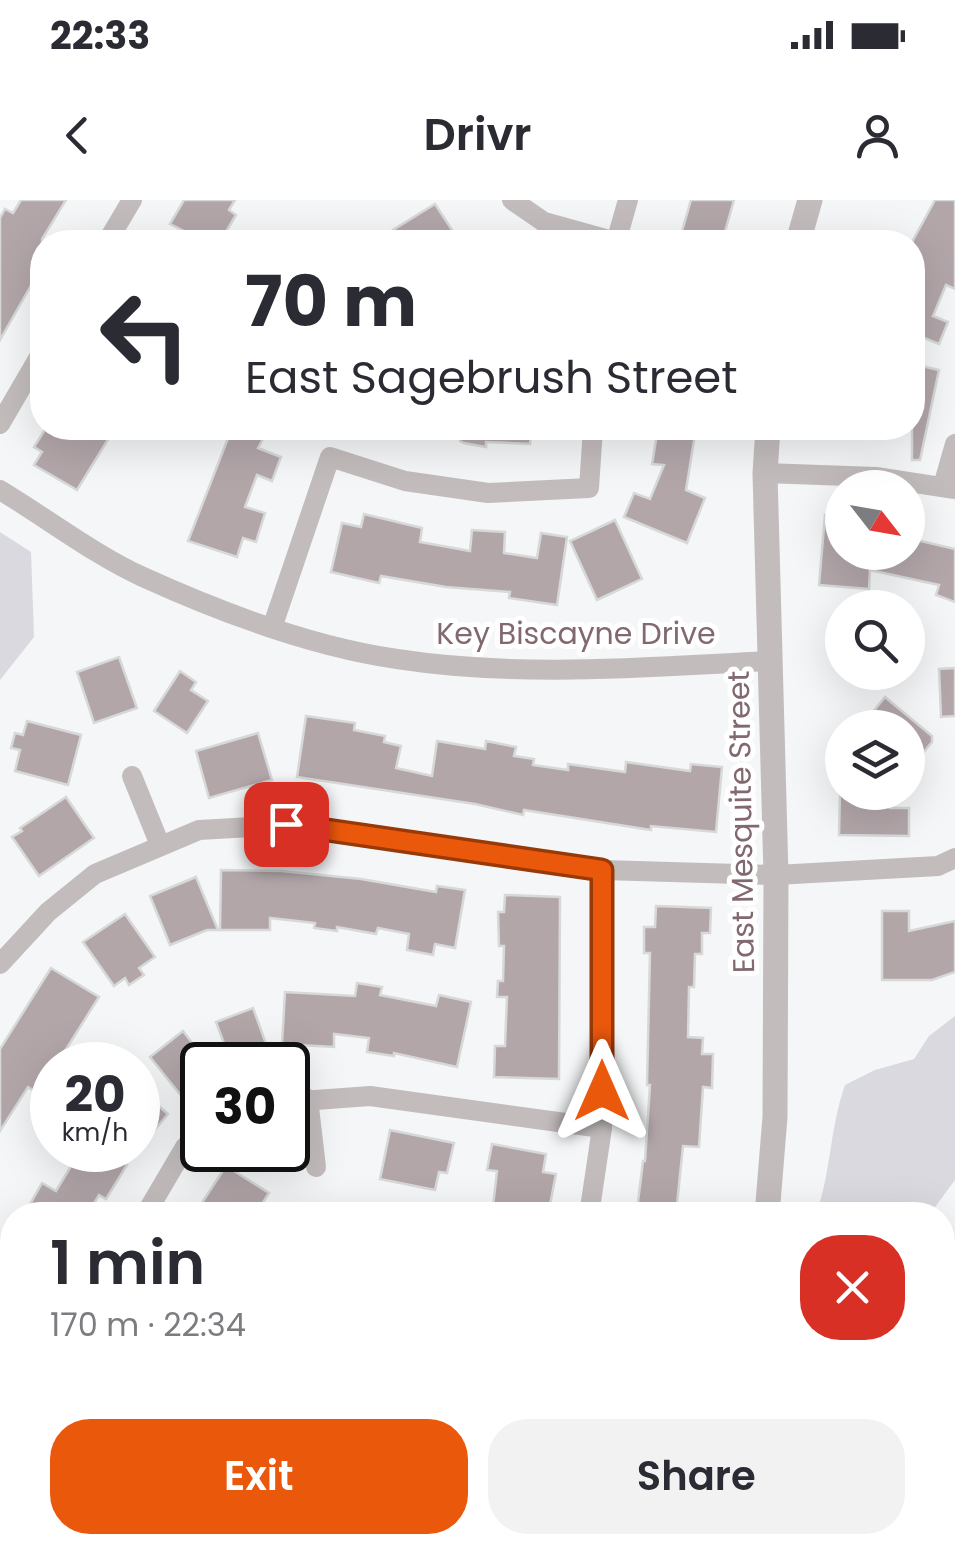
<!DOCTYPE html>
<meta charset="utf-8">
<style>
:root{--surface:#fff;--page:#f2f2f3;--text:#2b2b33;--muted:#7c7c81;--accent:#ea580c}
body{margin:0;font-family:Poppins,sans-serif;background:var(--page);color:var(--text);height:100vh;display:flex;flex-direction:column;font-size:38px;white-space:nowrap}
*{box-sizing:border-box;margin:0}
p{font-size:32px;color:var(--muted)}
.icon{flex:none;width:55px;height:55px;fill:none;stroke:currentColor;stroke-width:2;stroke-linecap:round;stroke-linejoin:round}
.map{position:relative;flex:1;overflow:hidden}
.side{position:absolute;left:0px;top:1002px;width:955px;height:352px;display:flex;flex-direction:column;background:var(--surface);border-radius:40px 40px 0 0;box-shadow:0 10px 40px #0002}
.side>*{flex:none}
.top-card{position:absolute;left:30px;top:30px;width:895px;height:210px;border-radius:40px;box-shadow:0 10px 40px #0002;background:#fff;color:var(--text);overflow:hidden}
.needle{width:65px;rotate:121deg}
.buttons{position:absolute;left:825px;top:270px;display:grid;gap:20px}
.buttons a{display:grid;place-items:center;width:100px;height:100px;border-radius:50%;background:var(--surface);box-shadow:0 10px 40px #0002;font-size:50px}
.speed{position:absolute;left:30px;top:842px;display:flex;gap:20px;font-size:50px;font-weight:700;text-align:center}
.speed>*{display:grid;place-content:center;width:130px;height:130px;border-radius:50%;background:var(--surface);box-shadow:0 10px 40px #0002;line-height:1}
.speed small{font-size:25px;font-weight:400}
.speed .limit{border:5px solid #111;border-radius:15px;background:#fff;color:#111}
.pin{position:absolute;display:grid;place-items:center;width:85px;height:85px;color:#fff;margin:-42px;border-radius:20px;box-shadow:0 5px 15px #0006}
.me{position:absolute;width:110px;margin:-55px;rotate:0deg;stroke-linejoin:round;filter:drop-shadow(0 0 8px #0008)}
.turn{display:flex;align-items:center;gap:35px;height:210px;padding:0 50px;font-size:45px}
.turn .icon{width:130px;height:130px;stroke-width:2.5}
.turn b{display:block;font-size:70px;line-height:85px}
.round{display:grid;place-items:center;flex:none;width:105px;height:105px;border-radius:40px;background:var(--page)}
.summary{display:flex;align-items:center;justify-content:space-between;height:170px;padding:0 50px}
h1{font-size:60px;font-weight:600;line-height:75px}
.primary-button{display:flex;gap:20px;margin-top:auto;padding:20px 50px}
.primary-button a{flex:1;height:115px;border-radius:40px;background:var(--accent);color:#fff;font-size:40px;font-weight:600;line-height:115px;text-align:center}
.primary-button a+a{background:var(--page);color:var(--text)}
.status{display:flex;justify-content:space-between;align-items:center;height:70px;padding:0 50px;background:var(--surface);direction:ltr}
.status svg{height:28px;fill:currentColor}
header{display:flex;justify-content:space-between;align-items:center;height:130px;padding:0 50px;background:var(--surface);font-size:45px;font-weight:600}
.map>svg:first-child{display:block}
.green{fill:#d9d9df}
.building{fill:#b2a6a9;stroke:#d7d8d8;stroke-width:2.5}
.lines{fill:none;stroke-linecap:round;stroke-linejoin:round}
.minor{stroke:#c3bcbd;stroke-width:20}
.tertiary{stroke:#c3bcbd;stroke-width:25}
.route-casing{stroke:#983908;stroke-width:25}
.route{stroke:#ea580c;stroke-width:18}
.labels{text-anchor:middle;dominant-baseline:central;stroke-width:10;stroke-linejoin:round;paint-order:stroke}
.street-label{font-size:30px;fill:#81696f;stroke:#fff}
</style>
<div class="status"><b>22:33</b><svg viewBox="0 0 49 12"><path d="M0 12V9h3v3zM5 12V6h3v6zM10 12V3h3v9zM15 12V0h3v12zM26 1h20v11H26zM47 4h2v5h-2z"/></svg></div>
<header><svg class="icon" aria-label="back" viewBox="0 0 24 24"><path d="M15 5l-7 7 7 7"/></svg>Drivr<svg class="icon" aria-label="person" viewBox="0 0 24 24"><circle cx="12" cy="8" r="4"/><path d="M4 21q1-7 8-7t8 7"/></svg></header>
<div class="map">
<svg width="955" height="1353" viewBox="0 0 955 1353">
<rect width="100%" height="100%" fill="#f4f6f7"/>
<!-- green -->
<g class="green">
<path d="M 0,332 L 31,352 L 34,437 L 0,480 Z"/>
<path d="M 955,816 L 955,980 L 929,1015 L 816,1015 C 831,973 830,927 845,885 L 875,870 L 914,859 L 929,836 Z"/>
</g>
<!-- building -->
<g class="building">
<path d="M 21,0 L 66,0 L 42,39 L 42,66 L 0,140 L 0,18 L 5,9 L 13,13 Z"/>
<path d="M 184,0 L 235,0 L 229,10 L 236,15 L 220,42 L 175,42 L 182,30 L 170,24 Z"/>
<path d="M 691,0 L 734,0 L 722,42 L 679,42 Z"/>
<path d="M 935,0 L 955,0 L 955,89 L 946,85 L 933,116 L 948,122 L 939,144 L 912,133 L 912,42 Z"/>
<path d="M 435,4 L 456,36 L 445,42 L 401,42 L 393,30 Z"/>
<path d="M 912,164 L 939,170 L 920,260 L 912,260 Z"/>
<path d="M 46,228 L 115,228 L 77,290 L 34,265 L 42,252 L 34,247 Z"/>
<path d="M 232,228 L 269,228 L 258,248 L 281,257 L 272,281 L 257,275 L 245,307 L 265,313 L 256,342 L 243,338 L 237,357 L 188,341 Z"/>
<path d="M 461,228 L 531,228 L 530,244 L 486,242 L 486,247 L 464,243 L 460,241 Z"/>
<path d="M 658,228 L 696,228 L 686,290 L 705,298 L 687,343 L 624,317 L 634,293 L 650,299 L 664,265 L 652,264 Z"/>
<path d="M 364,314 L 422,328 L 420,342 L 470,351 L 472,330 L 505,332 L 504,353 L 537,358 L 541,333 L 567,337 L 557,405 L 509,398 L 510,392 L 446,387 L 381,376 L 379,383 L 331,372 L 342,323 L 361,327 Z"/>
<path d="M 825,315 L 842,317 L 842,352 L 908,352 L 908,338 L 955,349 L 955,402 L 936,395 L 939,385 L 870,370 L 869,389 L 819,385 Z"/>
<path d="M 615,320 L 642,379 L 597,400 L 570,341 Z"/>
<path d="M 119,457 L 137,508 L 94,523 L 77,472 Z"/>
<path d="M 955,468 L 955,516 L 941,517 L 939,469 Z"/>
<path d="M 180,471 L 196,482 L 191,490 L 208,501 L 187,533 L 154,511 Z"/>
<path d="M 885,497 L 932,536 L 932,542 L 917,560 L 908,552 L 908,528 L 860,528 Z"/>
<path d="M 306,516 L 355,523 L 354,530 L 385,536 L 384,542 L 401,546 L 396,568 L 432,576 L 437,541 L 485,549 L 486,541 L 516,547 L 514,556 L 534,559 L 533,565 L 568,570 L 568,564 L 625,572 L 626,562 L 690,571 L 691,564 L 722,567 L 716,632 L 651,626 L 651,630 L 524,610 L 523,615 L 475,604 L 297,577 Z"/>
<path d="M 27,521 L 81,535 L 68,585 L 15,571 L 20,550 L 11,548 L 15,533 L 23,535 Z"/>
<path d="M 258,533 L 272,580 L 209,598 L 196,551 Z"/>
<path d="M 840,592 L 890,592 L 890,608 L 909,608 L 909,636 L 839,635 Z"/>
<path d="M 66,597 L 94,638 L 39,676 L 12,637 L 22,631 L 20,628 Z"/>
<path d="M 221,670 L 282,671 L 361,679 L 436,692 L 437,686 L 465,690 L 455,748 L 435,744 L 433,755 L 407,750 L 409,734 L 378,728 L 376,734 L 337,727 L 337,731 L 314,728 L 315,723 L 270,718 L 270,730 L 220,730 Z"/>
<path d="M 196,677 L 218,730 L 207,730 L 170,745 L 150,696 Z"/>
<path d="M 505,695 L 560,697 L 559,879 L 494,877 L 495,846 L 505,846 L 507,797 L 497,797 L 498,781 L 503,781 L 504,746 L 499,746 L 498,712 L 504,712 Z"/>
<path d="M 656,706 L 711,708 L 710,733 L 702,733 L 702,754 L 695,754 L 694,787 L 689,787 L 688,837 L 703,838 L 702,854 L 713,854 L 712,888 L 703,887 L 699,947 L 683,946 L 676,1014 L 637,1010 L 643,961 L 645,961 L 650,885 L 647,885 L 650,753 L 644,753 L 644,727 L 655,727 Z"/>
<path d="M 882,711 L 909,711 L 909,731 L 955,721 L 955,772 L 932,780 L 882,780 Z"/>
<path d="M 125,714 L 155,757 L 139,768 L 144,775 L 129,785 L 125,778 L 114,786 L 83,742 Z"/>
<path d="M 51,768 L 99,797 L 56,865 L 52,865 L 52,902 L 28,887 L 0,931 L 0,849 Z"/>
<path d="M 357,783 L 382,787 L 380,795 L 436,806 L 439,795 L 471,802 L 457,867 L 394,853 L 394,856 L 367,852 L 369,838 L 334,834 L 334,847 L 282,844 L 285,792 L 355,796 Z"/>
<path d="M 253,808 L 269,852 L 232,865 L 216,822 Z"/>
<path d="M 183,831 L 202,856 L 202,883 L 183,898 L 150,857 Z"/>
<path d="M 138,888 L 168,914 L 138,950 Z"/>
<path d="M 390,930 L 454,943 L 447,973 L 439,972 L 435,990 L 380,979 Z"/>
<path d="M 492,944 L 546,954 L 543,972 L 556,974 L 548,1015 L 492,1015 L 497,971 L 487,970 Z"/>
<path d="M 90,950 L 102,950 L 127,965 L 106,999 L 99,995 L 87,1015 L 24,1015 L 42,983 L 56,991 L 76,958 L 82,962 Z"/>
<path d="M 226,966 L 269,993 L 255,1015 L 194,1015 Z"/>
</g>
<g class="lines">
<!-- minor -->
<g class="minor">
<path d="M 512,0 L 544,22 L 616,42"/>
<path d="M 107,42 L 132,0"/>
<path d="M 616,42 L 628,0"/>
<path d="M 0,224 L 42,152"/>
<path d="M 765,273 L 876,277 L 955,289"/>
<path d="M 943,286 L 955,244"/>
<path d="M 0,290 C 45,317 96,356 143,377 C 220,412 314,447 397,459 C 520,478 647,467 770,461"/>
<path d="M 272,428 L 330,257 L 405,281 L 488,293 L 589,288 L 593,228"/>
<path d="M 132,576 L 160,645"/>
<path d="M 0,764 L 48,712 L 95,674 L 199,630 L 285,625 L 603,670 L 776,675 L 938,666 L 955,658"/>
<path d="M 308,899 L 316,967"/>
<path d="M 288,902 L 370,896 L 602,928"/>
<path d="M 145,1015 L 185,947 L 202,935"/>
<path d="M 589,1015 L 602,928 L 603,670"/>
<path d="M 0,1263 L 12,1242"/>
<path d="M 942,1304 L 955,1312"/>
<path d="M 405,1342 L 422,1353"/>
<path d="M 483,1353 L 488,1342"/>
</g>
<!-- tertiary -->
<g class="tertiary">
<path d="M 798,42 L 810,0"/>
<path d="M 767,1015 L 775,917 L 776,675 L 765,273 L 768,228"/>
<path d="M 678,1353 L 682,1342"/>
</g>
</g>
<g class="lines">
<defs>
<path id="route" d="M 286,624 L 602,670 L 602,891"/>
</defs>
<!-- route casing -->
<use href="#route" class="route-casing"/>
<!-- route -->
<use href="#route" class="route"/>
</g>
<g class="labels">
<!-- street labels -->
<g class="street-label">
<text x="576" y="433">Key Biscayne Drive</text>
<text transform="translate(741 622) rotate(-91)">East Mesquite Street</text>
</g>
</g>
</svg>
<div class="buttons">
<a><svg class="needle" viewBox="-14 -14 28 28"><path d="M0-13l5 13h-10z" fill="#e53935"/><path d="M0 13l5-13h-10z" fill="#7c7c81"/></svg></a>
<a><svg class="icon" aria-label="search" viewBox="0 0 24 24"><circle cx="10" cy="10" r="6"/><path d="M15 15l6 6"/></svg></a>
<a><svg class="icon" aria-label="layers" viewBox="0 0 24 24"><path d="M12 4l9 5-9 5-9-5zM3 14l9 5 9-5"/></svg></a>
</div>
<div class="speed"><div>20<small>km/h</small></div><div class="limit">30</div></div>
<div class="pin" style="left:286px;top:624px;background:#d93025"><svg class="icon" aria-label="arrive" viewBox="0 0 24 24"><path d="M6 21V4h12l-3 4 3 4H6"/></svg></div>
<svg class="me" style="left:602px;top:891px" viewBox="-20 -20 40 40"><path d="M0-17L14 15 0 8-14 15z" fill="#ea580c" stroke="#fff" stroke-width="4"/></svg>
<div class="top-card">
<div class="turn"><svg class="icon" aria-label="left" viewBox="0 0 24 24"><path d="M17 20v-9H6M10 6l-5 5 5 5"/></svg><div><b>70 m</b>East Sagebrush Street</div></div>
</div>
<section class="side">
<div class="summary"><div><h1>1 min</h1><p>170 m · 22:34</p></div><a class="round" style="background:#d93025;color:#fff"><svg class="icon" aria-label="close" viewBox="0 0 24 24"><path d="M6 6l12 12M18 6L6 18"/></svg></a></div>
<div class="primary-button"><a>Exit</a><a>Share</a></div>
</section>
</div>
